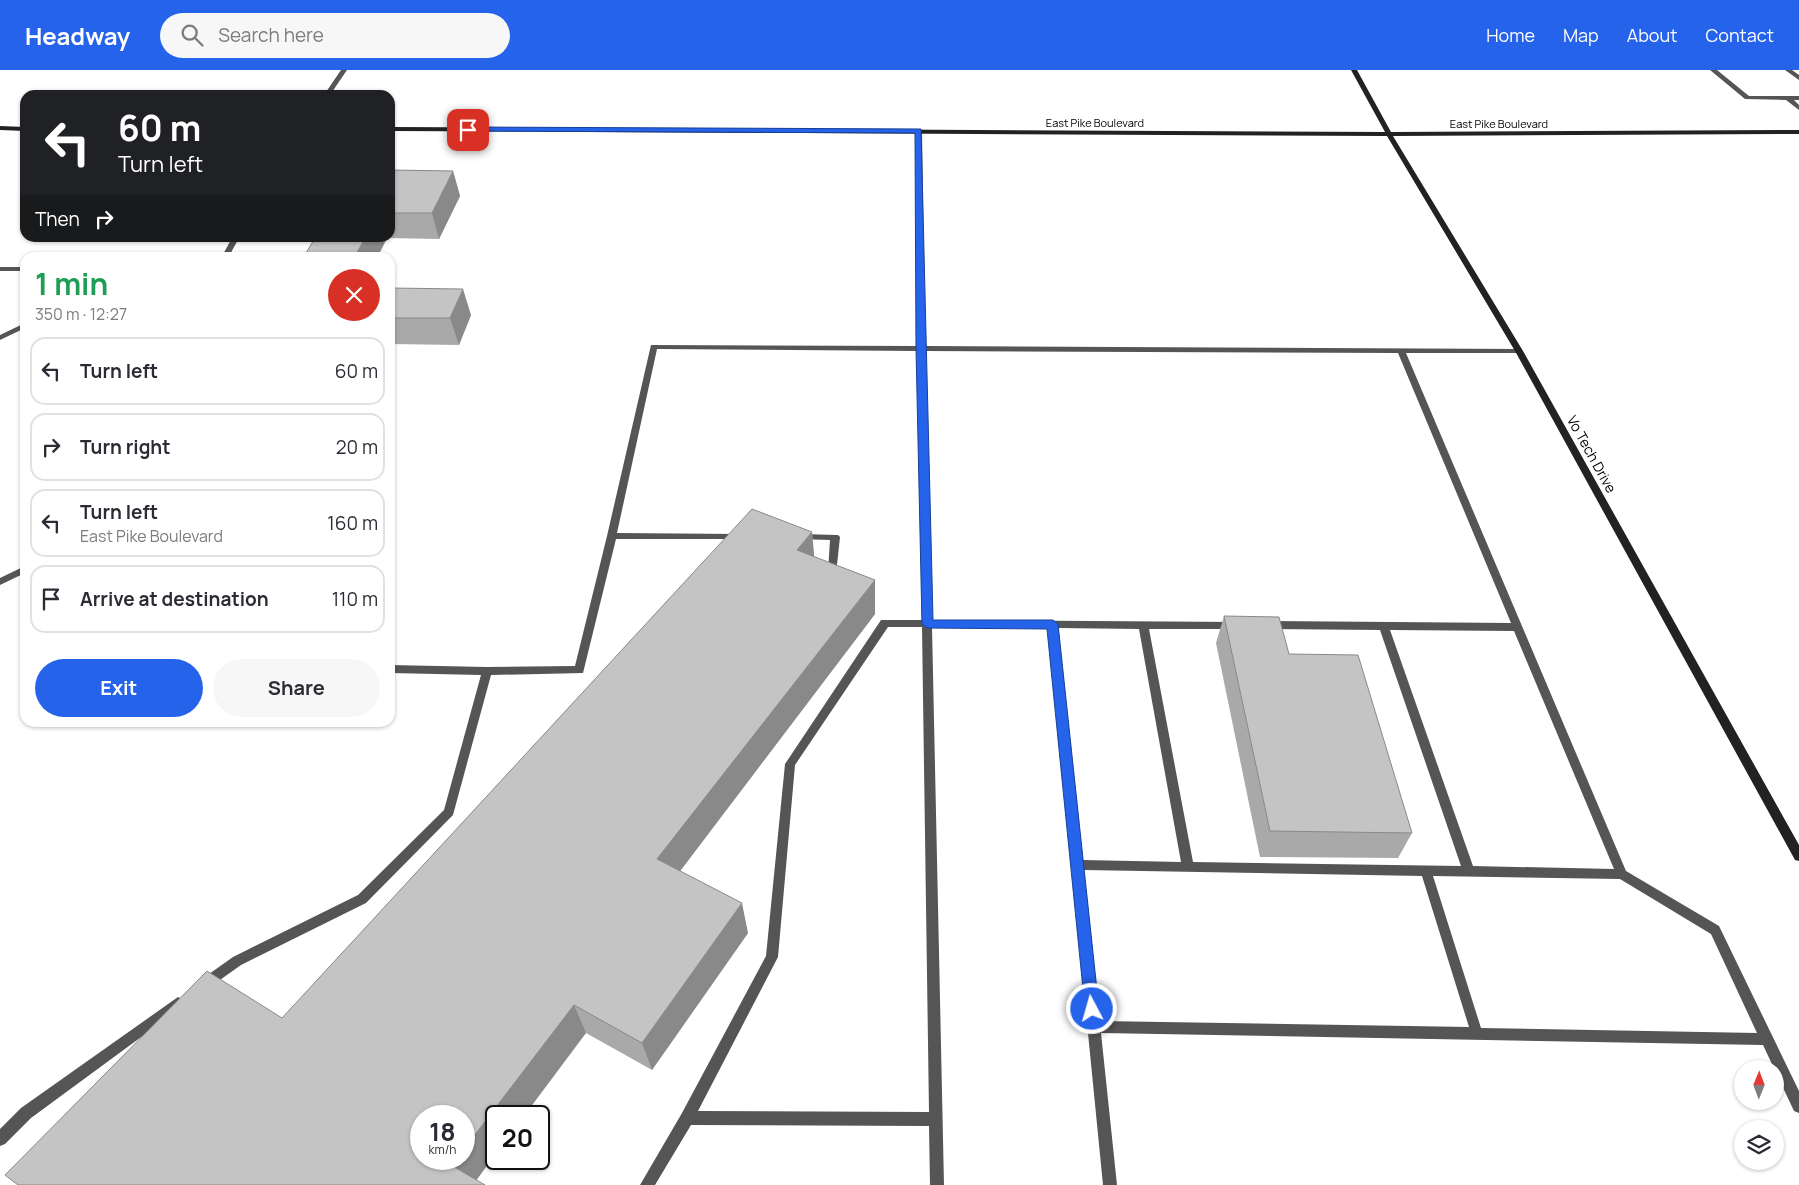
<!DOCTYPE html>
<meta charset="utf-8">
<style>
:root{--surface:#fff;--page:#f7f7f7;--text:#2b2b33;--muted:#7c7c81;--line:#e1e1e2;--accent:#2563eb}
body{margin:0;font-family:Manrope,sans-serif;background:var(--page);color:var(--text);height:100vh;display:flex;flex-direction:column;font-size:19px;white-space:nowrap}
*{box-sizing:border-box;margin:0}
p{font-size:16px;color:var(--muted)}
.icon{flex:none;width:28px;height:28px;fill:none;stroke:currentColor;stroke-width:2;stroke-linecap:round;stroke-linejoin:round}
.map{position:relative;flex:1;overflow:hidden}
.details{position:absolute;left:20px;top:182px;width:375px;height:475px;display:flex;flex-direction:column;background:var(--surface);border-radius:15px;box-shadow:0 1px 4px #0004}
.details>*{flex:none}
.top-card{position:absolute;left:20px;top:20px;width:375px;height:152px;border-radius:15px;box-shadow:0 1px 4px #0004;background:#202124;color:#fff;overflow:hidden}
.needle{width:32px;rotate:1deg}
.tools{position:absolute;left:1734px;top:990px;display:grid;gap:10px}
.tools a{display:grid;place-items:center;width:50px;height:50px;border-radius:50%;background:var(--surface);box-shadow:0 1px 4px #0004;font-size:25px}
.speed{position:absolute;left:410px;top:1035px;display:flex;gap:10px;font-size:25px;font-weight:700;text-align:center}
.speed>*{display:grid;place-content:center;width:65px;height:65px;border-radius:50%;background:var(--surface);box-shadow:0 1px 4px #0004;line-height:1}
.speed small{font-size:12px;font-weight:400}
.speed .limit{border:2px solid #111;border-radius:8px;background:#fff;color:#111}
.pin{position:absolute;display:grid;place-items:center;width:42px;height:42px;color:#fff;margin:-21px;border-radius:10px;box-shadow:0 2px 8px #0006}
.me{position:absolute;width:55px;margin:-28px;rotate:354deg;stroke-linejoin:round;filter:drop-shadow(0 0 4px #0008)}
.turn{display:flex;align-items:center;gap:18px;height:105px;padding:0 15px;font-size:22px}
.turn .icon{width:65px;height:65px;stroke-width:2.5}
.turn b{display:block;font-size:35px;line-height:42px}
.then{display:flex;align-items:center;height:48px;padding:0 15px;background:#0003;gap:10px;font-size:19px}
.round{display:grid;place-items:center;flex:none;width:52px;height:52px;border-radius:26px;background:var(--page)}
.summary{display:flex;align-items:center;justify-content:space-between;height:85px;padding:0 15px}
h1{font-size:30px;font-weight:700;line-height:38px;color:#1e9e55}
.action{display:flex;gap:10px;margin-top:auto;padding:10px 15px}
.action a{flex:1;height:58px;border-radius:30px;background:var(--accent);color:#fff;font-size:20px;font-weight:700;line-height:58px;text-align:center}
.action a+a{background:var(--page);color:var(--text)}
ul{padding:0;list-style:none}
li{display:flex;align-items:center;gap:15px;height:68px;margin:0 10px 8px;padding:0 5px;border:2px solid var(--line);border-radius:15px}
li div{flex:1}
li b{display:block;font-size:19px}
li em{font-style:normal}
header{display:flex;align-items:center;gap:30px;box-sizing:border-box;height:70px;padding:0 25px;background:var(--accent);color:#fff}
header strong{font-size:24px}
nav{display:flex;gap:28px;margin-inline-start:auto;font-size:18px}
.search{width:350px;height:45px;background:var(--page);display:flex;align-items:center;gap:12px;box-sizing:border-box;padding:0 18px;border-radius:28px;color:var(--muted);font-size:19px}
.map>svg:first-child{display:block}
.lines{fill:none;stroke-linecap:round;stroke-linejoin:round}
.lane{fill:#555;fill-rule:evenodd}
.street{fill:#555;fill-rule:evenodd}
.secondary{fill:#222;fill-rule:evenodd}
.wall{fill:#a9a9a9}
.shaded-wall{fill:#898989}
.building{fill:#c4c4c4;stroke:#898989}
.route{fill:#2563eb;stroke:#184099}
.labels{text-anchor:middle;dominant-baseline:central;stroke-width:4.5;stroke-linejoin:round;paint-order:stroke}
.far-street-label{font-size:11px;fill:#000;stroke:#fff}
.street-label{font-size:14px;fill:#000;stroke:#fff}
</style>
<header>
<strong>Headway</strong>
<div class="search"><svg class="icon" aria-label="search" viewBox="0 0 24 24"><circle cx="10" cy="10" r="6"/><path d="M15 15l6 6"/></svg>Search here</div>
<nav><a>Home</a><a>Map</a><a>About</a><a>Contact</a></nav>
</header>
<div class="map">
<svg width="1799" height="1115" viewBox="0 0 1799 1115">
<rect width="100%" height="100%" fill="#fff"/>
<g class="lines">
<!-- lane -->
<g class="lane">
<path d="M 1710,0 L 1717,0 L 1749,26 L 1799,26 L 1799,30 L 1794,30 L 1799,35 L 1799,40 L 1786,30 L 1745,29 Z"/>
<path d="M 1785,0 L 1792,0 L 1799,5 L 1799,10 Z"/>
<path d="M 917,59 L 922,60 L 925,276 L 1522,279 L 1522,283 L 1406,283 L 1626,801 L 1719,856 L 1799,1021 L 1799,1043 L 1794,1041 L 1763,975 L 1101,963 L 1117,1115 L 1103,1115 L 1048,558 L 932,557 L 944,1115 L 930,1115 L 929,1056 L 691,1055 L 655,1115 L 640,1115 L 682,1043 L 766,886 L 785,694 L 881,550 L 922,550 L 917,281 L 657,279 L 617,463 L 738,464 L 741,465 L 743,467 L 741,469 L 616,469 L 583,603 L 491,605 L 453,745 L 366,833 L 241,895 L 210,917 L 206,919 L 202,917 L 200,913 L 202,909 L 233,887 L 358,825 L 444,740 L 481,605 L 390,603 L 390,595 L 487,597 L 575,596 L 607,466 L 651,275 L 917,276 ZM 925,281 L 1398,283 L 1511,553 L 1269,551 L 1264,555 L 1269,559 L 1380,560 L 1461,796 L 1193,792 L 1149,559 L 1235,559 L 1239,558 L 1240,555 L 1239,552 L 932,550 ZM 888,557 L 922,557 L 929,1042 L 698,1041 L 778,887 L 795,695 ZM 1058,558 L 1139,559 L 1181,792 L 1083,790 ZM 1390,560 L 1514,561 L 1614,799 L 1473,796 ZM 1084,800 L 1422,806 L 1469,957 L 1100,951 ZM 1433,806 L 1620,809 L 1711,864 L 1757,963 L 1481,958 Z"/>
<path d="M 232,168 L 239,168 L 228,188 L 221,188 Z"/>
<rect x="0" y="197" width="25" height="4"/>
<path d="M 25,253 L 25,258 L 0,270 L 0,265 Z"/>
<path d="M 800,464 L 838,465 L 840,467 L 836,504 L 830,504 L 828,502 L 830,470 L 797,469 L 795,467 L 797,465 Z"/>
<path d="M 25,496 L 25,503 L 0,515 L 0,508 Z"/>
<path d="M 178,927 L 182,929 L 184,933 L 182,937 L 31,1048 L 5,1074 L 0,1076 L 0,1059 L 21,1038 Z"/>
</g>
<!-- street -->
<path class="street" d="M 341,0 L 347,0 L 330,25 L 324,25 Z"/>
<!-- secondary -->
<g class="secondary">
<path d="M 1351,0 L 1357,0 L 1391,62 L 1799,60 L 1799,64 L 1393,66 L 1523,281 L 1799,775 L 1799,791 L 1795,790 L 1515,281 L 1387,66 L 390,61 L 390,57 L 1385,62 Z"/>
<path d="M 0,56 L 25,57 L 25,61 L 0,60 Z"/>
</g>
</g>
<!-- wall -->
<g class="wall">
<path d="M 390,100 L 453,101 L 460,126 L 439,169 L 387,168 L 377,188 L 303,188 L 315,168 L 390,168 Z"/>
<path d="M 390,218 L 471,245 L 459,275 L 390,274 Z"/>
<path d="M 812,462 L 814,487 L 875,510 L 875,544 L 680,801 L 748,863 L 652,1000 L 586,963 L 496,1046 L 496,1083 L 476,1110 L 18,1115 L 282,948 Z"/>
<path d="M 1224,546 L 1289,584 L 1412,763 L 1398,788 L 1260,787 L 1216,573 Z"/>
</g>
<!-- shaded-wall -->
<g class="shaded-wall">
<path d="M 453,101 L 460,126 L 439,169 L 432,143 Z"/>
<path d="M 365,168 L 387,168 L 377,188 L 354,188 Z"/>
<path d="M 463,219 L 471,245 L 459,275 L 450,248 Z"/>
<path d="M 812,462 L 815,496 L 797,480 Z"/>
<path d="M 875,510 L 875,544 L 665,821 L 657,789 Z"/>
<path d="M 742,833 L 748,863 L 652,1000 L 642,973 Z"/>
<path d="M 574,935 L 586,963 L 524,1046 L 496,1046 L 496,1083 L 473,1115 L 451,1095 L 456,1089 L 464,1089 L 464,1079 Z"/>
</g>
<!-- building -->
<g class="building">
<path d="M 390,100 L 453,101 L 432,143 L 390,143 Z"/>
<path d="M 315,168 L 365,168 L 354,188 L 303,188 Z"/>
<path d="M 390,218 L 463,219 L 450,248 L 390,248 Z"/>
<path d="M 752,439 L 812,462 L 797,480 L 875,510 L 657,789 L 742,833 L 642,973 L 574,935 L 464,1079 L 464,1046 L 421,1046 L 421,1089 L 456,1089 L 451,1095 L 485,1115 L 18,1115 L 5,1105 L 207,901 L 282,948 Z"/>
<path d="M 1224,546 L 1279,547 L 1289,584 L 1358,585 L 1412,763 L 1270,761 Z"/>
</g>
<!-- route -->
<path class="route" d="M 468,57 L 921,59 L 933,550 L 1053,550 L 1058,554 L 1099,939 L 1097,944 L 1092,946 L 1087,944 L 1085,939 L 1047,559 L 927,558 L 922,554 L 916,279 L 915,63 L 466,61 L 465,60 Z"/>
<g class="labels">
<!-- far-street labels -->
<g class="far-street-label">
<text x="1095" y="52">East Pike Boulevard</text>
<text x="1499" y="53">East Pike Boulevard</text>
</g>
<!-- street labels -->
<g class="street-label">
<text transform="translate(1592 384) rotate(61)">Vo Tech Drive</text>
</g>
</g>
</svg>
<div class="tools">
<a><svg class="needle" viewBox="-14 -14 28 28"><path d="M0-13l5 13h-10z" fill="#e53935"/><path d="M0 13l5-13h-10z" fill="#7c7c81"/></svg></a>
<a><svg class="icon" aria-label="layers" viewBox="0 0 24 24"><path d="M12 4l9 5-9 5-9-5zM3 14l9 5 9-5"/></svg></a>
</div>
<div class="speed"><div>18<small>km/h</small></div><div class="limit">20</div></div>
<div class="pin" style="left:468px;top:60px;background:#d93025"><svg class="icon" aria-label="arrive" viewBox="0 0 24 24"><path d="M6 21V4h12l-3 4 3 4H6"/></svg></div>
<svg class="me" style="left:1092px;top:939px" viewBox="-20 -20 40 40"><circle r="17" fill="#2563eb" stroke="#fff" stroke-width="3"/><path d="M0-11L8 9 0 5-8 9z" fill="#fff"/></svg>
<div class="top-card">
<div class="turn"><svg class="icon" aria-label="left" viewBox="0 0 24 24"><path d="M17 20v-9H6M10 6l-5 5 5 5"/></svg><div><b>60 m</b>Turn left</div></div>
<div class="then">Then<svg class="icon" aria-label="right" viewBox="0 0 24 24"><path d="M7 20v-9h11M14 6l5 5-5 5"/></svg></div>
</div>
<section class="details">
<div class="summary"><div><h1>1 min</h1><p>350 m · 12:27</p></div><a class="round" style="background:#d93025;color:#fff"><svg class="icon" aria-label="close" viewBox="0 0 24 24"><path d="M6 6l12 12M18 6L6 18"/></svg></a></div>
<ul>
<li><svg class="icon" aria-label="left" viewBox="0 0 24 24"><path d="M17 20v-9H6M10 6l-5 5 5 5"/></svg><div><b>Turn left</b></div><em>60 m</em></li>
<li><svg class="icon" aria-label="right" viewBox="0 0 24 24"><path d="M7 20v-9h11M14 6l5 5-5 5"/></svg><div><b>Turn right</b></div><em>20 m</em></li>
<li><svg class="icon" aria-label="left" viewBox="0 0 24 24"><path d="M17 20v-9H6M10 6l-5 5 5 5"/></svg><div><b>Turn left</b><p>East Pike Boulevard</p></div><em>160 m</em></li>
<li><svg class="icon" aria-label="arrive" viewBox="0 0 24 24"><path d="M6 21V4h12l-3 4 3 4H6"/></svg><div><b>Arrive at destination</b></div><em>110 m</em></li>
</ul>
<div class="action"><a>Exit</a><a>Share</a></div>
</section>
</div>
